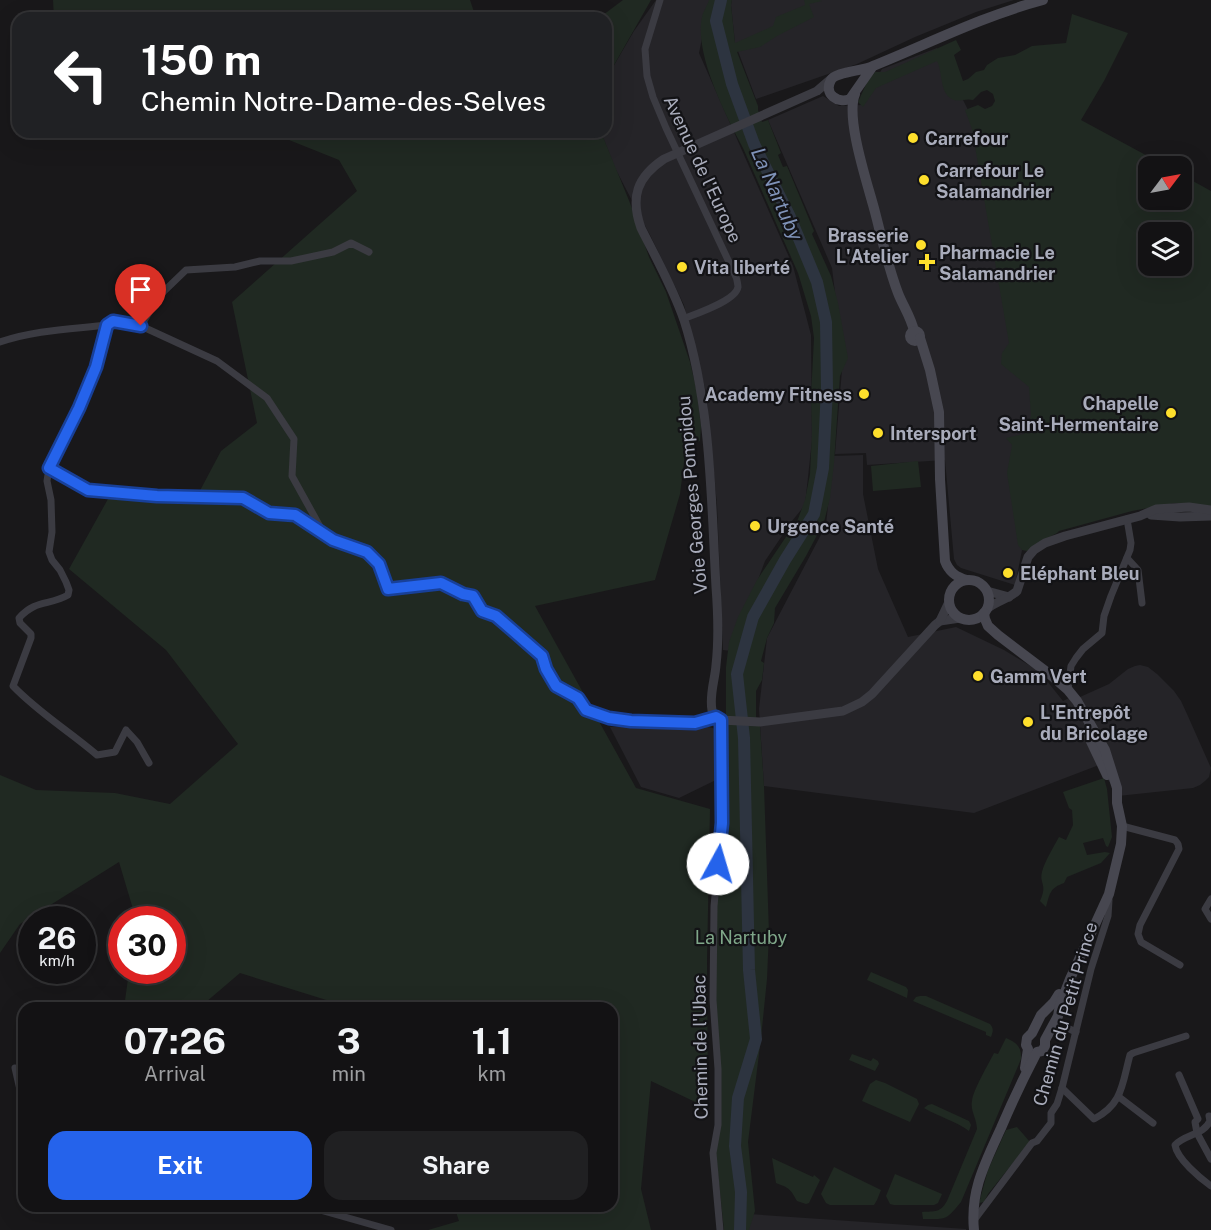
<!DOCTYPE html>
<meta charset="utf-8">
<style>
:root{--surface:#131214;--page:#202022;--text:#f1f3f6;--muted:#9d9ea0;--line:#323234;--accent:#2563eb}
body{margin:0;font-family:"Public Sans",sans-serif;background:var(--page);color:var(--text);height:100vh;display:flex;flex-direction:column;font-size:22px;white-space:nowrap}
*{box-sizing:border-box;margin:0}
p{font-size:20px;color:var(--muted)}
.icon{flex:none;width:33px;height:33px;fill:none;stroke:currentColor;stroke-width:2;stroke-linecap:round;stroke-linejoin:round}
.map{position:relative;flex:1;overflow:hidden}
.details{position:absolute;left:18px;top:1002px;width:600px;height:210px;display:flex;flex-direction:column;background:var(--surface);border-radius:18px;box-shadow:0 6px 24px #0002,0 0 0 2px var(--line)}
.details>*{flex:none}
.top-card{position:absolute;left:12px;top:12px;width:600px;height:126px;border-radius:18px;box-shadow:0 6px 24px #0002,0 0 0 2px var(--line);background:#202124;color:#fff;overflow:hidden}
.needle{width:39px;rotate:58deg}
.tools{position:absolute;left:1138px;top:156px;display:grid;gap:12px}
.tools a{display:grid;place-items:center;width:54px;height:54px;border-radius:12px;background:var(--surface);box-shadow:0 6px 24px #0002,0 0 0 2px var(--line);font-size:30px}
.speed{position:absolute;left:18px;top:906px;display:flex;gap:12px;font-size:30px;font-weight:700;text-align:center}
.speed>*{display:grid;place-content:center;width:78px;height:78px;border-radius:50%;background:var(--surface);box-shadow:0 6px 24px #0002,0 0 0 2px var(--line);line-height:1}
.speed small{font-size:15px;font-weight:400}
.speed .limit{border:9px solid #d22;background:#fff;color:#111}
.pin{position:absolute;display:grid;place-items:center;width:51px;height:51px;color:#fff;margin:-62px -26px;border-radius:50% 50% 50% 0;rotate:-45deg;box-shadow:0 0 6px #0007}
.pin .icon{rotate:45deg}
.me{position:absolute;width:66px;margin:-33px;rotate:6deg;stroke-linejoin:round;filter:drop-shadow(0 0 4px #0008)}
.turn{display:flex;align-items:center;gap:21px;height:126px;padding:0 30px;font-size:27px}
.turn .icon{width:78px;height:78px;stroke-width:2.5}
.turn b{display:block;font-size:42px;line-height:51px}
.eta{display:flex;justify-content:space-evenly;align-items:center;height:102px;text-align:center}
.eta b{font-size:36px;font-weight:700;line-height:42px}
.action{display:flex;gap:12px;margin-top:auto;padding:12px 30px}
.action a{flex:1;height:69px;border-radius:18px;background:var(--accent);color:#fff;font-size:24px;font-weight:700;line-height:69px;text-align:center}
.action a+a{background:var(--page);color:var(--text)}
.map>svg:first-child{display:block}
.built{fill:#252428}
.green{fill:#202922;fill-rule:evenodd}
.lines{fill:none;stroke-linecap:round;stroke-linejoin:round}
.river{stroke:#2d3440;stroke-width:12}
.minor{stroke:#3b3b42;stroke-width:7}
.tertiary{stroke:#3b3b42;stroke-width:9}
.secondary{stroke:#474750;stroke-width:10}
.route-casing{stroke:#184099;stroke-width:15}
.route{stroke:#2563eb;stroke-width:10}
.poi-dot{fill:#fedf2c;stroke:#131316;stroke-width:2}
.labels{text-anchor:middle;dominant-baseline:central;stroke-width:4.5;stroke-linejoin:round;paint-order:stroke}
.poi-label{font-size:18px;font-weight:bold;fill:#a9acbb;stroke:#131316;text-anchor:start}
.street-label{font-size:18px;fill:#a9acbb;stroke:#131316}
.park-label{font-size:18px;fill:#7fa789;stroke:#131316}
.water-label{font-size:20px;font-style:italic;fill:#7f92b8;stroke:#131316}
</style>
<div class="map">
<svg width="1211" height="1230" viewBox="0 0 1211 1230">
<rect width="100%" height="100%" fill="#19181a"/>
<!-- built -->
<g class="built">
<path d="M 656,0 L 710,0 L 699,53 L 793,266 L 811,335 L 812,440 L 805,505 L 792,521 L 765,561 L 731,651 L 723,650 L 717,504 L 706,392 L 684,305 L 650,235 L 615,168 L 601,132 L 606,132 L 606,79 L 634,31 Z"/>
<path d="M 732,0 L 1014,0 L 976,12 L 915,37 L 857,64 L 756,99 L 735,43 L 731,5 Z"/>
<path d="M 937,48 L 973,120 L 1033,386 L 1033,436 L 1013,451 L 1022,550 L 1015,585 L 961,568 L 957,565 L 954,559 L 945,460 L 867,465 L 866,453 L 835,454 L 843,358 L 832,268 L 768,120 L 823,96 L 839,106 L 861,105 L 882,69 Z"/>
<path d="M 863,455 L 863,494 L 878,569 L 908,637 L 956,627 L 1004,650 L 1039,671 L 1063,701 L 1075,695 L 1080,697 L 1109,684 L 1128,669 L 1135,666 L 1140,665 L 1148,667 L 1157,674 L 1174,691 L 1181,701 L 1187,714 L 1211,768 L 1209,777 L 1205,781 L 1200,785 L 1193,788 L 1118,796 L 1099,765 L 974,813 L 764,786 L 759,709 L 767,638 L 826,525 L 833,456 Z"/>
<path d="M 701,725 L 716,729 L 718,779 L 679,798 L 641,787 L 610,727 Z"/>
<path d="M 749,1214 L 966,1229 L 966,1230 L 749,1230 Z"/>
</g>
<!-- green -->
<g class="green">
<path d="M 53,0 L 470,0 L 476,18 L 54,18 Z"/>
<path d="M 623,0 L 651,0 L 606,79 L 606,18 L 599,18 Z"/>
<path d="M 709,0 L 732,0 L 731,5 L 735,43 L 773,26 L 776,17 L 805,5 L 804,0 L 819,0 L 822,1 L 809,4 L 814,17 L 777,36 L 760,47 L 737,52 L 758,106 L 758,110 L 762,122 L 768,120 L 781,153 L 778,155 L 783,167 L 787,166 L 814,231 L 812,234 L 831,276 L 838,303 L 848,358 L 840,376 L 834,463 L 830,498 L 824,522 L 806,556 L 775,608 L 774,623 L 767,638 L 761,661 L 764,663 L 762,680 L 756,691 L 756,717 L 760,727 L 764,786 L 769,933 L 767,979 L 761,1038 L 748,1142 L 755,1211 L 749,1230 L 724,1230 L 716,1155 L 714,906 L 729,814 L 729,778 L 727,726 L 726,715 L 726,667 L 729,642 L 738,617 L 757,580 L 798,519 L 805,500 L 810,474 L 812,432 L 811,396 L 814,338 L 811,316 L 798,273 L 743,148 C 726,116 694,54 702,17 C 703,12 707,6 709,0 Z"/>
<path d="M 1072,14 L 1128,33 L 1104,81 L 1081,120 L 1166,166 L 1149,166 L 1149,200 L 1182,200 L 1182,175 L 1211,191 L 1211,506 L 1175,503 L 1132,511 L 1059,531 L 1057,533 L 1040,542 L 1027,551 L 1022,550 L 1018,545 L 1007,473 L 1012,445 L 1006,438 L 1024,434 L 1031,416 L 1029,387 L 1001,364 L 1002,353 L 1009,343 L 972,129 L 965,110 L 978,105 L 985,109 L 992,106 L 995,101 L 993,94 L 987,90 L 981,92 L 973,100 C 966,98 960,102 954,100 C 939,95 943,72 937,61 L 876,88 L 863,107 L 858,102 L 868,80 L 875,72 L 885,72 L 956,40 L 961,50 L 954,55 L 963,81 L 968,79 L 976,72 L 984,70 L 987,65 L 998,58 L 1015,55 L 1032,46 L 1066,43 ZM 1149,232 L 1182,232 L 1182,266 L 1149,266 Z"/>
<path d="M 269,132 L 601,132 L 630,203 L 649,257 L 666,292 L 690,362 L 697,392 L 701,426 L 700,441 L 686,447 L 680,494 L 655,580 L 535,606 L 636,788 L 710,809 L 707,961 L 708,1108 L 651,1081 L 641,1189 L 651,1230 L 428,1230 L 459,1221 L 454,1206 L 612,1206 L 612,1008 L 352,1008 L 240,973 L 199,1008 L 124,1008 L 129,971 L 172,970 L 172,920 L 136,919 L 119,862 L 20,924 L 0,953 L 0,775 L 36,790 L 115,793 L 170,804 L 238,744 L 166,650 L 69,569 L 108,499 L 195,500 L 221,451 L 257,423 L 232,302 L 357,191 L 339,160 Z"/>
<path d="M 918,461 L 921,487 L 873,491 L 871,466 Z"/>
<path d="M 1104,778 L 1107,789 L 1112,837 L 1108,847 L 1106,846 L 1103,838 L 1083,843 L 1087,855 L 1105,852 L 1110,853 L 1101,863 L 1067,877 L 1064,883 C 1050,888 1050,893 1046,907 L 1040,901 C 1048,884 1039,884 1042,872 C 1044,863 1054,846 1059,837 L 1066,840 L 1073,825 L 1072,810 L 1069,808 L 1063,792 Z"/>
<path d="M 871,972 L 906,987 L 908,990 L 907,998 L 867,980 Z"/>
<path d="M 920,996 L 926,996 L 990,1024 C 994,1029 993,1031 991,1037 L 986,1035 L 986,1032 L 913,1001 L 916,997 Z"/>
<path d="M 1006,1038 C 1016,1042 1022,1047 1021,1059 L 961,1202 C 945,1221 947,1219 923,1219 L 922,1212 C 935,1211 940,1213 947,1201 L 977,1129 C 977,1119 970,1110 972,1101 C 973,1090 988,1065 994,1053 L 998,1054 Z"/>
<path d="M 852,1054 L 871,1061 L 873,1058 L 878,1061 L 879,1064 L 875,1071 L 849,1060 Z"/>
<path d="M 876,1080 L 885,1083 L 917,1099 L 919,1104 L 910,1122 L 862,1101 L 870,1084 Z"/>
<path d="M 932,1104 L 969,1121 L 971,1125 L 969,1131 C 956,1121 939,1117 924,1108 L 928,1105 Z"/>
<path d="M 1017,1127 L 1030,1142 L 988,1194 L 984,1202 L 979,1203 L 988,1170 L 1006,1130 Z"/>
<path d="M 772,1158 L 813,1177 L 814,1175 L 820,1180 L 809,1203 L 806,1204 L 797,1201 C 790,1188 789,1188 776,1183 Z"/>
<path d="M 834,1167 L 881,1190 L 877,1200 L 874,1205 L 830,1205 L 826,1203 L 821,1194 Z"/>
<path d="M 895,1174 L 942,1194 L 938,1203 L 934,1205 L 894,1205 L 890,1204 L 886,1196 Z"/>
</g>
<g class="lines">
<!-- river -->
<path class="river" d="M 721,0 L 716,21 L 732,84 L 754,144 L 790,217 L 817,282 L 826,322 L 827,389 L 823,468 L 814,514 L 785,560 L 753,617 L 737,674 L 744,738 L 749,970 L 756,1039 L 738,1098 L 735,1146 L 741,1192 L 740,1230"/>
<!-- minor -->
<g class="minor">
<path d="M 660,0 L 645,49 L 647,76 L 653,97 L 666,128 L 736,277 C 737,279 738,286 738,287 C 736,301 695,314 683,319"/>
<path d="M 107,325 L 96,367 L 79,408 L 49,468 L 88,490 L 157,496 L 243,498 L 269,513 L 295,515 L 334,541 L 367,552 L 379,564 L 388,589 L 441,583 L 463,594 L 473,596 L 482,611 L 496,616 L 542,656 L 546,669 L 556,686 L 577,698 L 586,710 L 609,719 L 631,721 L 695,723 L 716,717"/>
<path d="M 141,326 L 158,297 L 186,270 L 235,267 L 260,261 L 291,261 L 333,252 L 351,243 L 369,252"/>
<path d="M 0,342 C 34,330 72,329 107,325 L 113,321 L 141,326 L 217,361 L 267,398 L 294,439 L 292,476 L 323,532"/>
<path d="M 49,468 L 47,481 L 51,500 L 52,532 L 49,552 L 52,560 L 60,570 L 66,582 L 69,590 L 68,595 C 49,606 36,599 19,618 L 20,623 L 31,634 L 31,638 L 13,686 C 39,713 69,731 97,755 L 115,752 L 126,730 L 137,742 L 149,763"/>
<path d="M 1127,558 L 1138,570 L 1142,603"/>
<path d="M 1068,690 L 1071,666 L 1076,658 L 1083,649 L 1102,633 L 1104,616 L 1111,596 L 1130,550 L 1131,543 L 1127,519"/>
<path d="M 1122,826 L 1175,840 L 1178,844 L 1179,849 L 1140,925 L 1138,934 L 1141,942 L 1180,965"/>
<path d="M 1211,899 L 1205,909 L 1211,919"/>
<path d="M 1051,1030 L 1065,1027 L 1076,1032"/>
<path d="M 15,1068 L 24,1107"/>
<path d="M 1179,1075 L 1198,1119 L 1195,1122 L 1197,1133 L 1211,1159"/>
<path d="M 1062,1088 L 1094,1119 C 1123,1104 1122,1084 1130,1055 L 1133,1053 L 1186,1036"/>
<path d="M 1119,1097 L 1153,1123"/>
<path d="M 1209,1116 L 1210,1121 C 1204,1135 1185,1134 1175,1145 C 1177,1159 1200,1178 1211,1186"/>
<path d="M 217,1206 L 222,1206"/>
<path d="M 306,1206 L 391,1230"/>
<path d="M 975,1219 L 1032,1143 L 1037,1141 L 1051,1123 L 1051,1113 L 1057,1104 L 1062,1088 L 1091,969 L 1108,916 L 1109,900"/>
<path d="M 720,1230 L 713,1153 L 718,1125 L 718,1069 L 713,1000 L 714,906 L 722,823 L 721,720"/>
</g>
<!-- tertiary -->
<g class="tertiary">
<path d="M 831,79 L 817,91 L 664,159 C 637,177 630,197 641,228 C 656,258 673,288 684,320 C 711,405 711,498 716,587 C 718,613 719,639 716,665 C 715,680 709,695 712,710 C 713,715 716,718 721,720 L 760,722 L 843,711 L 862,702 L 872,694 L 935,625 L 940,621 L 960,618"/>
<path d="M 1151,515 L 1180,517 L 1211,516"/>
<path d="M 987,591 L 1009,597"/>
<path d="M 987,609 C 996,601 1009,599 1017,591 L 1028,557 L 1034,550 L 1045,543 L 1065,536 L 1140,516 L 1156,509 L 1189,507 L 1211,510"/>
<path d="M 940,621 L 949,602"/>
</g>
<!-- secondary -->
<g class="secondary">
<path d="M 873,66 L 850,99 C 838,104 823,94 831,80 C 835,72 863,71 873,66 C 930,43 983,16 1043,0"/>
<path d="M 855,94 C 845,118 868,185 875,212 C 882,239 888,267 898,293 C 903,306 911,317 914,331"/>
<circle cx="915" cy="336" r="5"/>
<path d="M 920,338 L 930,370 L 939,412 L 940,479 L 945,561 C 949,572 956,577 967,580"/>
<circle cx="969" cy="600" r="20"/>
<path d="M 1087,733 L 1107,775"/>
<path d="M 1025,1068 L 1028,1049 L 1026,1045 L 1027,1038 L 1032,1033 L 1041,1015 L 1054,1002 L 1059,994"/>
<path d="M 974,1230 C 970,1191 985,1163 1001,1128 C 1012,1102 1024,1077 1037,1052 L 1042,1051 L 1045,1046 L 1045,1040 L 1058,1016 L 1060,1005 L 1070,979 L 1109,894 L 1121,844 L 1122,826 L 1117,803 L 1117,788 L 1105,750 L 1077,701 L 1068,690 L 1052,676 L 998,635 L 988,626 L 985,619 L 984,613"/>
</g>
</g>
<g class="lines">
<defs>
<path id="route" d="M 141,326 L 113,321 L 107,325 L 96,367 L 79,408 L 49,468 L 88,490 L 157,496 L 243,498 L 269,513 L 295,515 L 333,540 L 367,552 L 379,564 L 388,589 L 441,583 L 463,594 L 473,596 L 482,611 L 496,616 L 542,656 L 546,669 L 556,686 L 578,698 L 586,710 L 609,718 L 631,721 L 695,723 L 716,717 L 721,720 L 722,823 L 718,864"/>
</defs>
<!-- route casing -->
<use href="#route" class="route-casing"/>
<!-- route -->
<use href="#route" class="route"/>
</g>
<!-- markers -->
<g class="poi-dot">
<circle cx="913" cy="138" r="6"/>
<circle cx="924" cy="180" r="6"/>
<circle cx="921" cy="245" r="6"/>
<path d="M924 253h6v6h6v6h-6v6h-6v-6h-6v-6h6z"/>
<circle cx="682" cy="267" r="6"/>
<circle cx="864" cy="394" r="6"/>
<circle cx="1171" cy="413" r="6"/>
<circle cx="878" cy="433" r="6"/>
<circle cx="755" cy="526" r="6"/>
<circle cx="1008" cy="573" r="6"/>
<circle cx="978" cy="676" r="6"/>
<circle cx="1028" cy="722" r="6"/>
</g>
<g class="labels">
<!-- poi labels -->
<g class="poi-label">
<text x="925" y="138">Carrefour</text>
<text x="936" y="170">Carrefour Le<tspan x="936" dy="21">Salamandrier</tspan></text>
<text x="909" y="235" text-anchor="end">Brasserie<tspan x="909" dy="21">L'Atelier</tspan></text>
<text x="939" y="252">Pharmacie Le<tspan x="939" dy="21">Salamandrier</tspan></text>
<text x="694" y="267">Vita liberté</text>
<text x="852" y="394" text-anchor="end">Academy Fitness</text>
<text x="1159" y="403" text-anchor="end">Chapelle<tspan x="1159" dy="21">Saint-Hermentaire</tspan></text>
<text x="890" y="433">Intersport</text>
<text x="767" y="526">Urgence Santé</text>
<text x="1020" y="573">Eléphant Bleu</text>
<text x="990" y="676">Gamm Vert</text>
<text x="1040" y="712">L'Entrepôt<tspan x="1040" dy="21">du Bricolage</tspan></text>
</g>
<!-- street labels -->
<g class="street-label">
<text transform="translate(703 169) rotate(65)">Avenue de l'Europe</text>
<text transform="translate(692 495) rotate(-95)">Voie Georges Pompidou</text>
<text transform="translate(1065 1014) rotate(-74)">Chemin du Petit Prince</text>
<text transform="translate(700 1047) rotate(-91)">Chemin de l'Ubac</text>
</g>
<!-- park labels -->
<g class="park-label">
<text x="741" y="937">La Nartuby</text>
</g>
<!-- water labels -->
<g class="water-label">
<text transform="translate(777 194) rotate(66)">La Nartuby</text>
</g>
</g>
</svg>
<div class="tools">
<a><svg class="needle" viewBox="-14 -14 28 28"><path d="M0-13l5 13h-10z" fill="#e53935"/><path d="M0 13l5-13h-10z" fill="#9d9ea0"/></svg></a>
<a><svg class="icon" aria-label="layers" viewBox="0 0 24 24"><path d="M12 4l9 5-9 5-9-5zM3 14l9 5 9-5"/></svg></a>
</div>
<div class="speed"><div>26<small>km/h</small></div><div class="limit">30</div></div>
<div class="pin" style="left:141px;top:326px;background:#d93025"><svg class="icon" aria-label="arrive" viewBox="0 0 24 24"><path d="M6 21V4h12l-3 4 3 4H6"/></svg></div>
<svg class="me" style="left:718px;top:864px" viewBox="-20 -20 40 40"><circle r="19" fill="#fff"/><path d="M0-13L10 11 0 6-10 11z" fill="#2563eb"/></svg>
<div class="top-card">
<div class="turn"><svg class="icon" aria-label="left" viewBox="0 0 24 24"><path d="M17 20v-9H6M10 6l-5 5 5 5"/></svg><div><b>150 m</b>Chemin Notre-Dame-des-Selves</div></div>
</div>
<section class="details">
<div class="eta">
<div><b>07:26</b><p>Arrival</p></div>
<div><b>3</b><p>min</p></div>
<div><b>1.1</b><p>km</p></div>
</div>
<div class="action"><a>Exit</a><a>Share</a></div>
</section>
</div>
